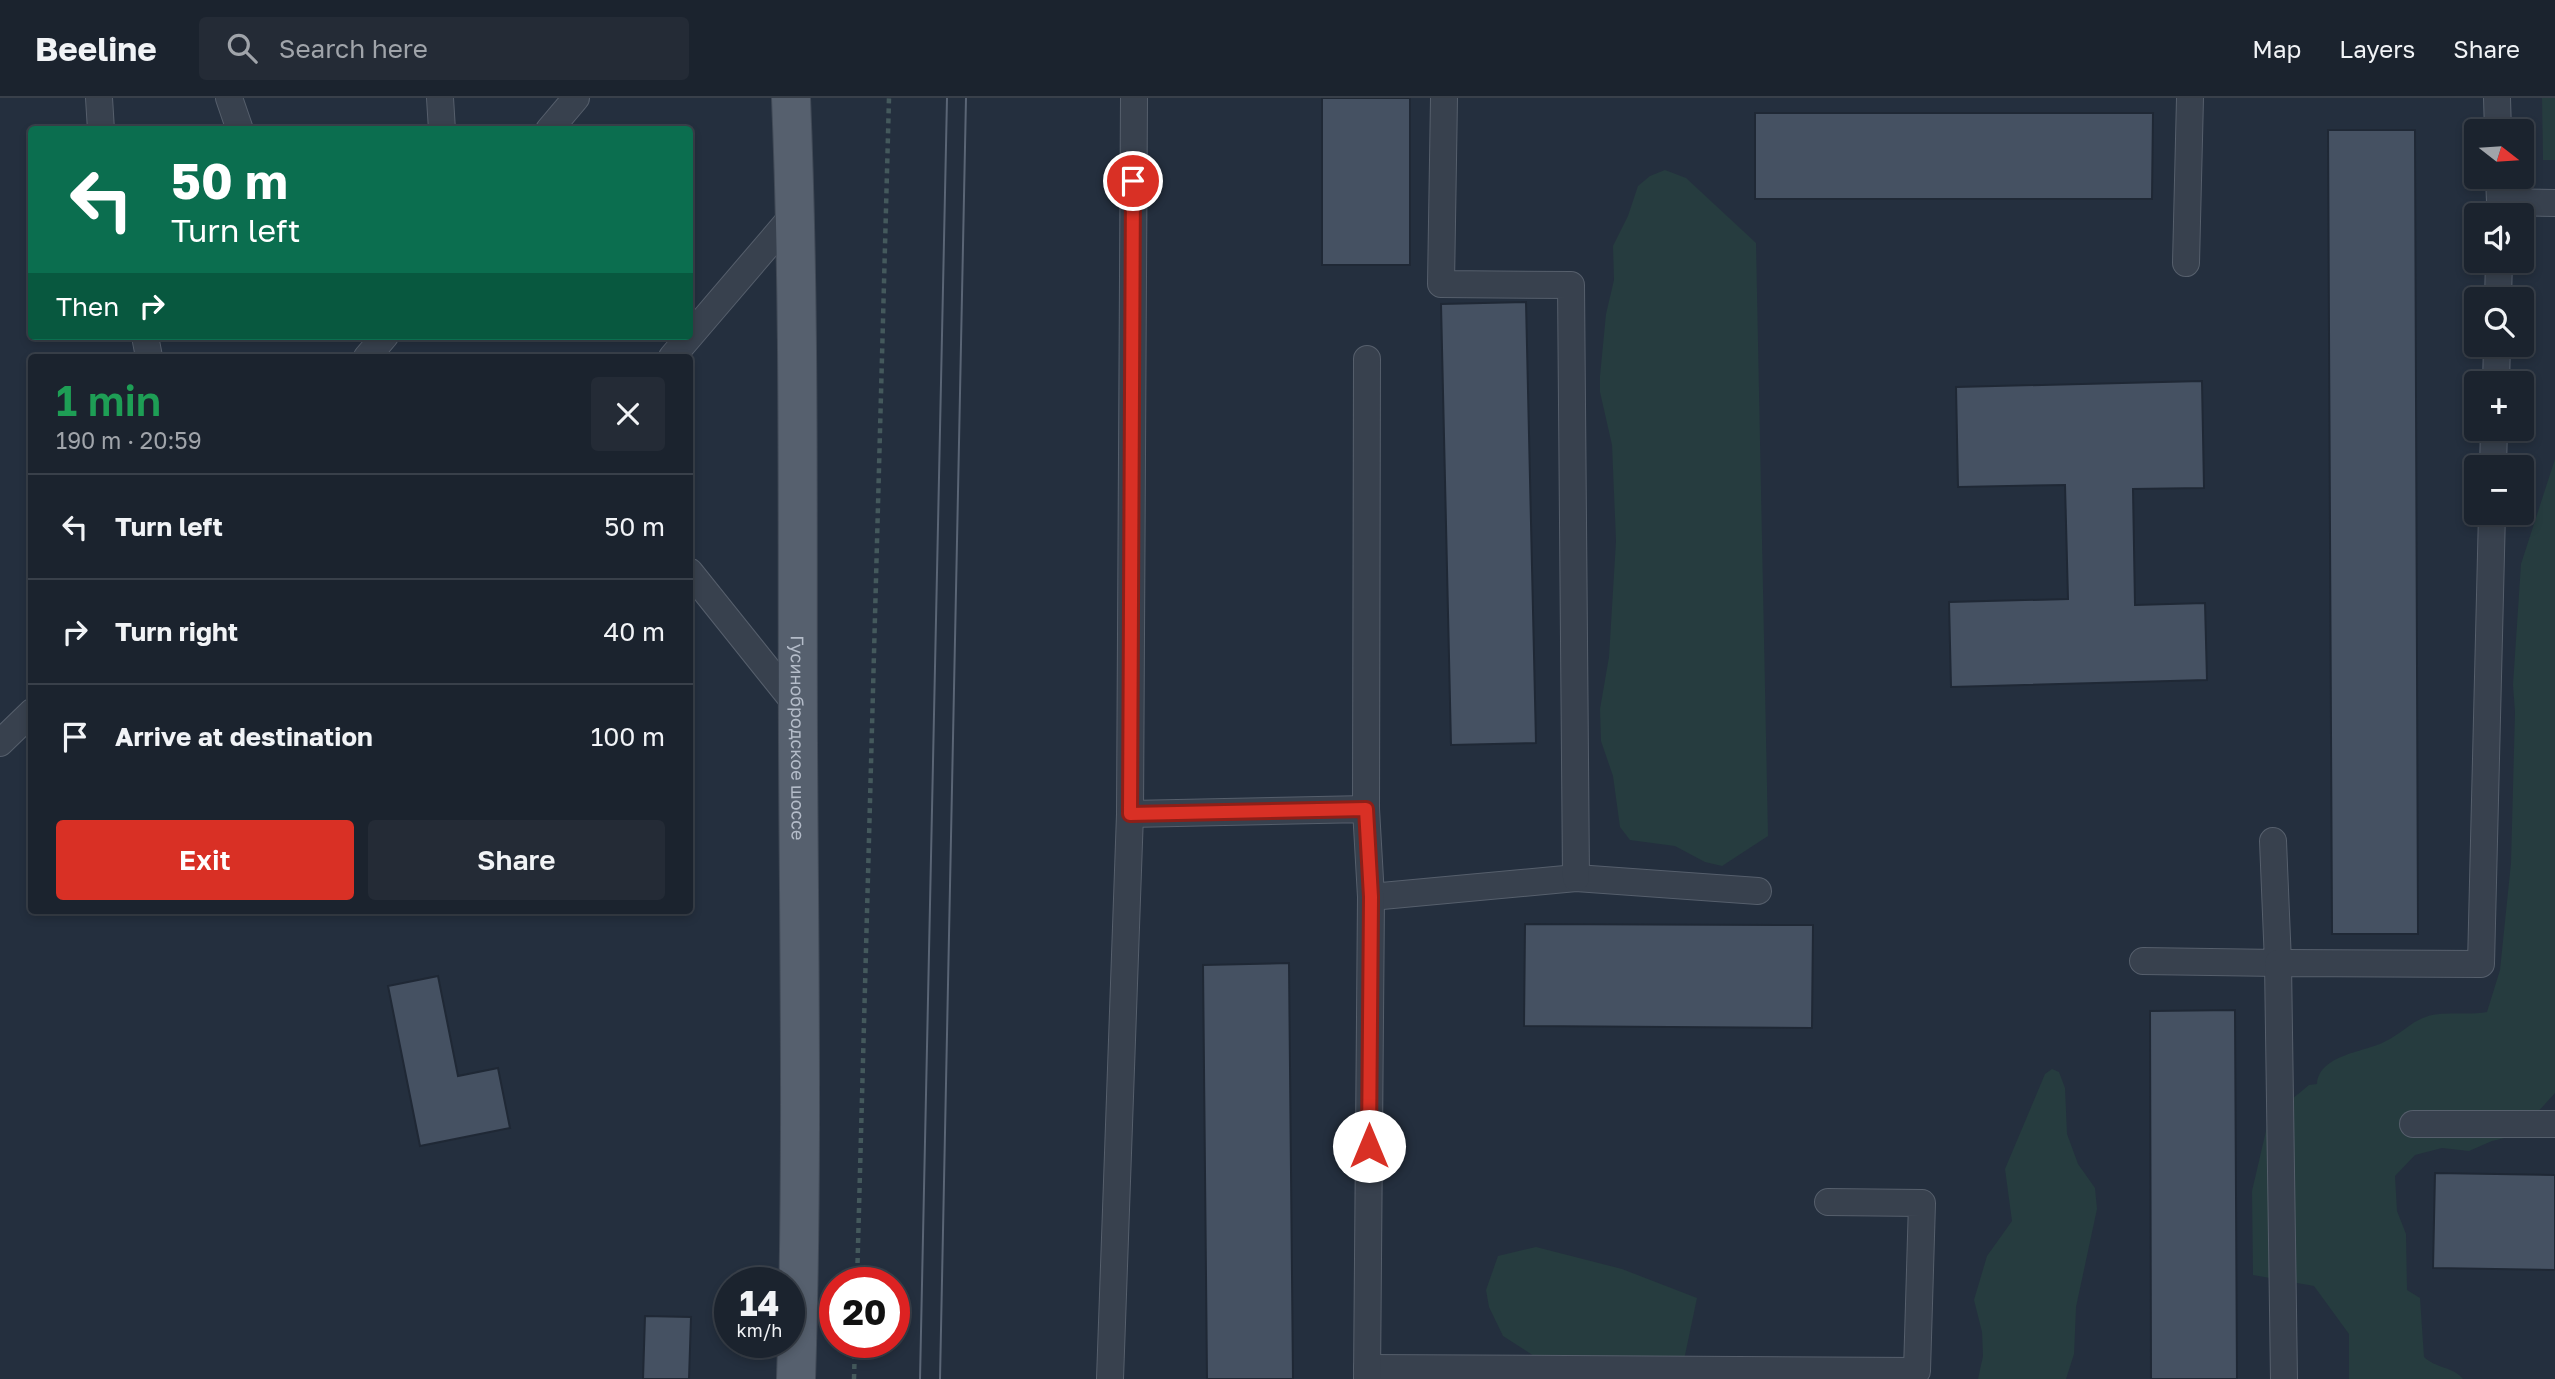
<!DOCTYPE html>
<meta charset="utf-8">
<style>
:root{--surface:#1b232e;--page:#242b36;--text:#f1f3f6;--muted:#a0a4aa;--line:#39404a;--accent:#d93025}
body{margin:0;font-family:"Golos Text",sans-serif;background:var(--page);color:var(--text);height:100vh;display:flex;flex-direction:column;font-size:26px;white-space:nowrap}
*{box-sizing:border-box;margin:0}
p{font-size:23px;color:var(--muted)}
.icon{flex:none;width:38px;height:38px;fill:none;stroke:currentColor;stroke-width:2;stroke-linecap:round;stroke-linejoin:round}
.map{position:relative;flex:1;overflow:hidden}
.drawer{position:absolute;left:28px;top:256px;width:665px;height:560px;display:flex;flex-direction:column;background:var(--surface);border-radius:7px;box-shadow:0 4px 10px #0003,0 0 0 2px var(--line)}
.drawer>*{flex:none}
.top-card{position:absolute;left:28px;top:28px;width:665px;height:214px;border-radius:7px;box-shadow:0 4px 10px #0003,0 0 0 2px var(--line);background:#0b6e4f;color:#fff;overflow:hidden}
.needle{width:46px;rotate:107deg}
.tools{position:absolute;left:2464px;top:21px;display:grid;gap:14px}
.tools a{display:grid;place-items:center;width:70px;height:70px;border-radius:7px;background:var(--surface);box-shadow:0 4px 10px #0003,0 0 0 2px var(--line);font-size:35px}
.speed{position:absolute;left:714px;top:1169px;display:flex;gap:14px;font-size:35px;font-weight:700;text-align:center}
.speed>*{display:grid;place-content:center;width:91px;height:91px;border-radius:50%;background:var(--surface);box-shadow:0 4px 10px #0003,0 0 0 2px var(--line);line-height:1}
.speed small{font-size:18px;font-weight:400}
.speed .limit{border:10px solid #d22;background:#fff;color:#111}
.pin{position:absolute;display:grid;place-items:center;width:60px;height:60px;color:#fff;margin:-30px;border:4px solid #fff;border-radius:50%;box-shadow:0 2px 7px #0007}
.me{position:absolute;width:77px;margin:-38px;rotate:0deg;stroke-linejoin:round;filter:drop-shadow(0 0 5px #0008)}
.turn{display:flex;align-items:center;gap:24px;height:147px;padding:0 28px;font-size:32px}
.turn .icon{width:91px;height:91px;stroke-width:2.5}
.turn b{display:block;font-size:49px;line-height:60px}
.then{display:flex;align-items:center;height:66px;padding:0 28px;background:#0003;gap:14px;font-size:26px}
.round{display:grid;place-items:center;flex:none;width:74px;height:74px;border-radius:7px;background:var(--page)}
.head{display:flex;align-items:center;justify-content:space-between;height:119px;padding:0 28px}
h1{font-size:42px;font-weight:600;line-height:52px;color:#1e9e55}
.primary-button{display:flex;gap:14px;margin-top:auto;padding:14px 28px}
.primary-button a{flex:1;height:80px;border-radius:7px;background:var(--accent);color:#fff;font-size:28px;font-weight:600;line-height:80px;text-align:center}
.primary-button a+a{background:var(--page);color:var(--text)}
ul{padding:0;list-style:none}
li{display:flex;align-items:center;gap:21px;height:105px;padding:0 28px;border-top:2px solid var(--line)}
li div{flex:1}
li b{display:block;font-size:26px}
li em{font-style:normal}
header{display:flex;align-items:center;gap:42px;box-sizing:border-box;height:98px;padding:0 35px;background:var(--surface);border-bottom:2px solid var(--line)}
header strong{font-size:33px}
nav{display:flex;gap:38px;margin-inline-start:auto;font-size:24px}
.search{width:490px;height:63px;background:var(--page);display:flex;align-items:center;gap:18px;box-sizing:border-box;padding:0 24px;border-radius:7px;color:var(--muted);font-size:26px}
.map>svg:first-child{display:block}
.green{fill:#263c3f}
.building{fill:#455162;stroke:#1f2835;stroke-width:2}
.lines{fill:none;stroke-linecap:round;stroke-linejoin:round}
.service-casing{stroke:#565f6c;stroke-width:28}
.primary-casing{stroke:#414a57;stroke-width:40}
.path{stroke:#44595c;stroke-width:4.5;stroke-dasharray:5 5;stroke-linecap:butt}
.service{stroke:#38414e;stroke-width:26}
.primary{stroke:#56606e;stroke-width:38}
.tram{stroke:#5a6575;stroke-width:2}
.route-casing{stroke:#8d1f18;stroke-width:18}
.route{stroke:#d93025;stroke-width:12}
.labels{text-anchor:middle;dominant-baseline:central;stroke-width:6;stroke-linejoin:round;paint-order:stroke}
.street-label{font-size:18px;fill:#b4bcc9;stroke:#1d2633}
</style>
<header>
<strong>Beeline</strong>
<div class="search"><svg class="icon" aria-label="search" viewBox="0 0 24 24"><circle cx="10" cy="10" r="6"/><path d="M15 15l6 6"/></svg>Search here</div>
<nav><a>Map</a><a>Layers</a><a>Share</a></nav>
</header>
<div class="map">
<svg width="2555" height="1281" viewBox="0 0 2555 1281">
<rect width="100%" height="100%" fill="#242f3e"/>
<!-- green -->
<g class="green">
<path d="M 2542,0 L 2555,0 L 2555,62 L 2543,62 Z"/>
<path d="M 1665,72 L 1686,80 L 1756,145 L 1768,738 L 1722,768 L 1705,764 L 1675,748 L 1630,742 L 1620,729 L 1613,678 L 1601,643 L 1600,611 L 1609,559 L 1616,443 L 1612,347 L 1600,294 L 1600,278 L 1606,216 L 1614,182 L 1613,148 L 1628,118 L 1638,88 L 1650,78 Z"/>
<path d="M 2555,361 L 2555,995 L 2517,1037 L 2492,1043 L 2469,1053 L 2442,1050 L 2415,1057 L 2395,1078 L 2397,1113 L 2406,1136 L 2407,1192 L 2420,1200 L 2424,1259 C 2435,1270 2454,1269 2463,1281 L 2349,1281 L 2349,1236 L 2314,1188 L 2253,1177 L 2252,1093 L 2269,1020 L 2309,987 L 2317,986 C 2319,956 2367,954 2386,943 C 2399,937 2410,925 2423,920 C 2440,912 2468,918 2487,914 L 2500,872 L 2511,765 L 2515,614 L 2513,587 L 2521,466 Z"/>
<path d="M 2052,971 L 2059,974 L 2065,990 L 2067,1036 L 2078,1066 L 2095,1090 L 2097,1111 L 2076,1209 L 2074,1256 L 2066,1281 L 1978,1281 L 1983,1258 L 1982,1234 L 1974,1202 L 1987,1158 L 2012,1123 L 2005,1071 L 2045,976 Z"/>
<path d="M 1536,1149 L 1622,1171 L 1697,1200 L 1680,1281 L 1570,1281 L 1503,1238 L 1489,1209 L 1486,1192 L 1498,1158 Z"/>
</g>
<!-- building -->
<g class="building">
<rect x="1322" y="0" width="88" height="167"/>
<path d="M 1755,15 L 2153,15 L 2152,101 L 1755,101 Z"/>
<path d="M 2328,32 L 2415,32 L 2418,836 L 2332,836 Z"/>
<path d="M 1526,204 L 1536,645 L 1451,647 L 1441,206 Z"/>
<path d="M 2202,283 L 2204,390 L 2133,391 L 2135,507 L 2205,505 L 2207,582 L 1951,589 L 1949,504 L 2068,501 L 2065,387 L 1958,389 L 1956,289 Z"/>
<path d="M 1525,826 L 1813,827 L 1812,930 L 1524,928 Z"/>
<path d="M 1289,865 L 1293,1281 L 1207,1281 L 1203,867 Z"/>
<path d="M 438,878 L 458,978 L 498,970 L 510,1030 L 420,1048 L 388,888 Z"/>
<path d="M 2235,912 L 2237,1281 L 2151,1281 L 2150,913 Z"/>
<path d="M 2435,1075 L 2555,1077 L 2555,1172 L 2433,1170 Z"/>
<path d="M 645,1218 L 691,1219 L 689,1281 L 643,1281 Z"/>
</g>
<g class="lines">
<defs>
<g id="service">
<path d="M 99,0 L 101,32"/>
<path d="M 229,0 L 240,32"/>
<path d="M 440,0 L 442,32"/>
<path d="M 1134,0 L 1130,716 L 1366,711 L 1371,799 L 1576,780 L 1758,793"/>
<path d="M 1444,0 L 1441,186 L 1571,187 L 1576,780"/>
<path d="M 2497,0 L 2498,33"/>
<path d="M 549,32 L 576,0"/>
<path d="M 2499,79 L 2500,104 L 2555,105"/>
<path d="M 2186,165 L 2190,0"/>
<path d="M 2498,201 L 2499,163"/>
<path d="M 145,238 L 149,259"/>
<path d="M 367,259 L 385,238"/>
<path d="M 672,259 L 796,114"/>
<path d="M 2496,285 L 2497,247"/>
<path d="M 2493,369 L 2494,331"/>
<path d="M 690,474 L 798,609"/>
<path d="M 0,645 L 32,614"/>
<path d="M 1366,711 L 1367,261"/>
<path d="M 2143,863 L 2278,865 L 2273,743"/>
<path d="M 2413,1026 L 2555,1026"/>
<path d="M 1367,1270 L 1917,1273 L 1922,1105 L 1828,1104"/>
<path d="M 1110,1281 L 1130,716"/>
<path d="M 1367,1281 L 1371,799"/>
<path d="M 2284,1281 L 2278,865 L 2481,866 L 2492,415"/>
</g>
<g id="primary">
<path id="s1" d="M 791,0 C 800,214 797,429 798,644 C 799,856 803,1069 796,1281"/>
</g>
</defs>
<!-- service casing -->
<use href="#service" class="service-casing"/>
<!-- primary casing -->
<use href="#primary" class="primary-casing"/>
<!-- path -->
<g class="path">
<path d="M 857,1185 L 889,0"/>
<path d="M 854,1281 L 855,1244"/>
</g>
<!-- service -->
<use href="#service" class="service"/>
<!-- primary -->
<use href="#primary" class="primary"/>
<!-- tram -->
<g class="tram">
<path d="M 920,1281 L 947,0"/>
<path d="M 940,1281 L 966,0"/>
</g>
</g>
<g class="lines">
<defs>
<path id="route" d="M 1133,83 L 1130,716 L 1366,711 L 1371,799 L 1369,1048"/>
</defs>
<!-- route casing -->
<use href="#route" class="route-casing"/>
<!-- route -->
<use href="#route" class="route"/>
</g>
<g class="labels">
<!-- street labels -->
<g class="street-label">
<text stroke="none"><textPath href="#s1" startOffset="640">Гусинобродское шоссе</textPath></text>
</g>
</g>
</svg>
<div class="tools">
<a><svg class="needle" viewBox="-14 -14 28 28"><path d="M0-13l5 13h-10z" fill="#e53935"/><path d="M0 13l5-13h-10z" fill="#a0a4aa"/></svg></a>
<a><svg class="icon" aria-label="sound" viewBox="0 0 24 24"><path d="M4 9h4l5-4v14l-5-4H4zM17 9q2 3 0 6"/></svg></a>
<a><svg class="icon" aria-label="search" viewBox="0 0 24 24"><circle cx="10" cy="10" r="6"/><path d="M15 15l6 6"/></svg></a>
<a>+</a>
<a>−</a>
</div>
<div class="speed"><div>14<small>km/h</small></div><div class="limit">20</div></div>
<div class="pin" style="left:1133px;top:83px;background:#d93025"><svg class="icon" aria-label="arrive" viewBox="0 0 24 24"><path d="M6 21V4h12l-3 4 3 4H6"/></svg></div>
<svg class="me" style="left:1369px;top:1048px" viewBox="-20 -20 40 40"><circle r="19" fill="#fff"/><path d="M0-13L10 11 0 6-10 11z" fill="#d93025"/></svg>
<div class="top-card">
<div class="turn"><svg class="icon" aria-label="left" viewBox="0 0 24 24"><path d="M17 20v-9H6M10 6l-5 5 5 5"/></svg><div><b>50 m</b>Turn left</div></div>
<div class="then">Then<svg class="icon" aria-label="right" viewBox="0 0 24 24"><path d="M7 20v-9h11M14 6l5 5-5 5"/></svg></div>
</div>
<section class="drawer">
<div class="head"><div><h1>1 min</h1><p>190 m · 20:59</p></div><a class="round"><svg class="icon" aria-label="close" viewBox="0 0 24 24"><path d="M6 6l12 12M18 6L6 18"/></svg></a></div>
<ul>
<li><svg class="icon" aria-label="left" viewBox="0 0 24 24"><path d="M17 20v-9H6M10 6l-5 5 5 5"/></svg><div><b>Turn left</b></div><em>50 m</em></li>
<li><svg class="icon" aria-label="right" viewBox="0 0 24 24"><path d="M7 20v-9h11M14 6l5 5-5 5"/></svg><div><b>Turn right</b></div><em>40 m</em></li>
<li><svg class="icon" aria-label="arrive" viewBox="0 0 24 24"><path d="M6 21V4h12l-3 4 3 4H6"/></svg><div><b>Arrive at destination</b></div><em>100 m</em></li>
</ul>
<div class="primary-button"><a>Exit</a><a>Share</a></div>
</section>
</div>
